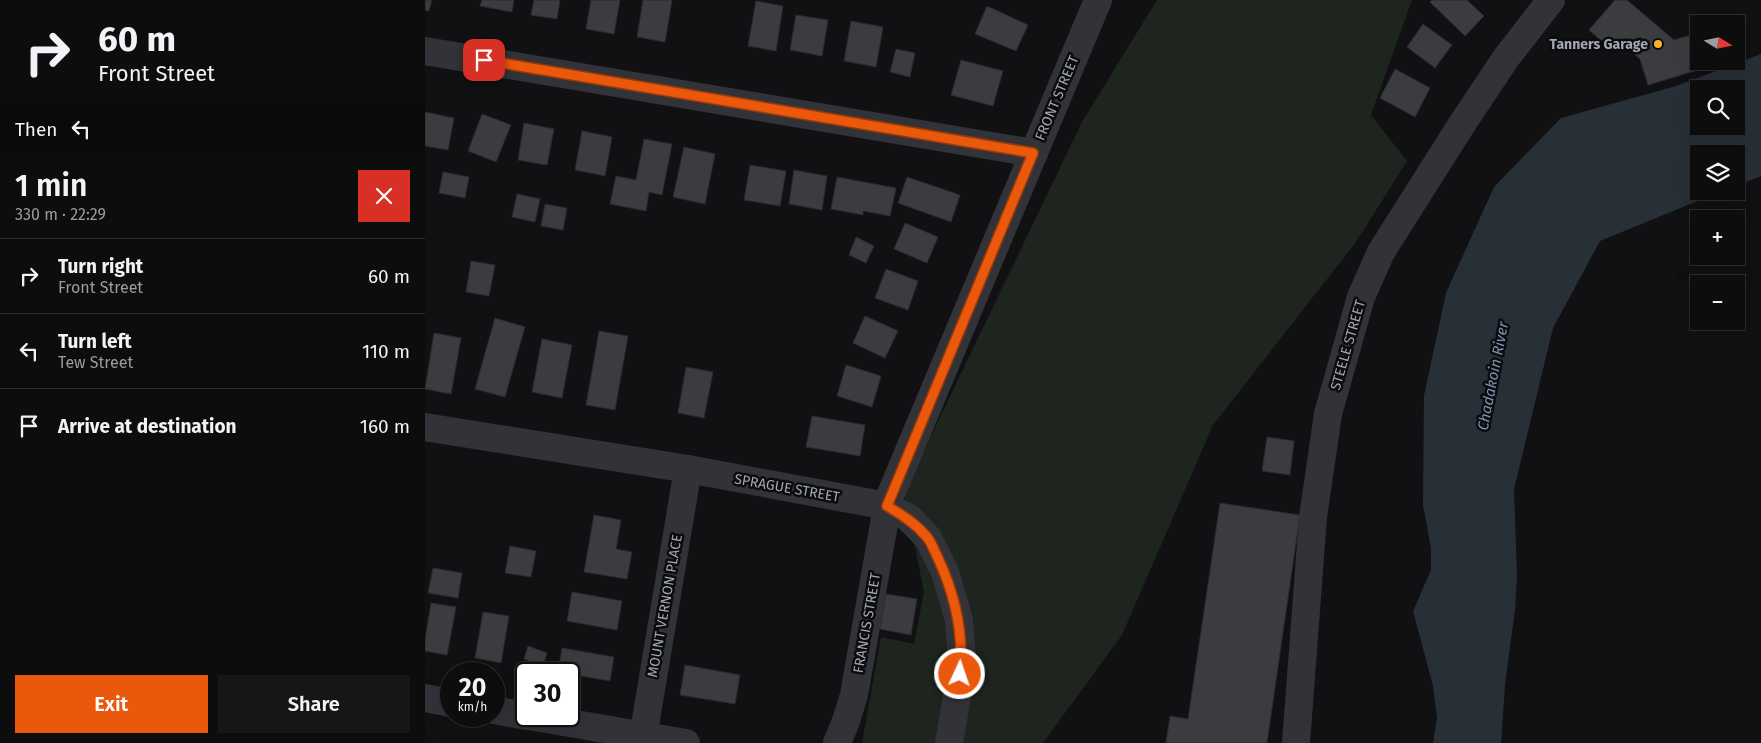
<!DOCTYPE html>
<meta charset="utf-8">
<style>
:root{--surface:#0d0d0e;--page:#161617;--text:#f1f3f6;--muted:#9a9c9e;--line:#2d2d2e;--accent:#ea580c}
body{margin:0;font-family:"Fira Sans",sans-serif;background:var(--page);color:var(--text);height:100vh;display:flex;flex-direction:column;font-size:19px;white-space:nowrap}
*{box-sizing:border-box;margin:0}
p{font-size:16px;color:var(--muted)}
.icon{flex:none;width:28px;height:28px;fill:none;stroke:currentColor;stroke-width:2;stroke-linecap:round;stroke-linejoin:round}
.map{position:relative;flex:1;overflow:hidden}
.sheet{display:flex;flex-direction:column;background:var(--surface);width:425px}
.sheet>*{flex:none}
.guide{background:#0d0d0e;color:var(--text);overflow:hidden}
.needle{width:32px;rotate:100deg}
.fabs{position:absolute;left:1265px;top:15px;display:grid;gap:10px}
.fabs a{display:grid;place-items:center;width:55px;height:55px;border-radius:0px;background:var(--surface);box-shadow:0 5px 20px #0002,0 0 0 1px var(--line);font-size:25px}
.speed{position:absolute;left:15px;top:662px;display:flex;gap:10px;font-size:25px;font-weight:700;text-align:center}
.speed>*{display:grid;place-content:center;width:65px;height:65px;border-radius:50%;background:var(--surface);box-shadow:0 5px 20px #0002,0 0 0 1px var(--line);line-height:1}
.speed small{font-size:12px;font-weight:400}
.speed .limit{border:2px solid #111;border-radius:8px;background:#fff;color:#111}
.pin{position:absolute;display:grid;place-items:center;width:42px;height:42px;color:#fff;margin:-21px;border-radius:10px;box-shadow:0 2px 8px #0006}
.me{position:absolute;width:55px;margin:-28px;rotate:3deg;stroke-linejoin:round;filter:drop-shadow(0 0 4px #0008)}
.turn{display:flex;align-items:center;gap:18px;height:105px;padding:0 15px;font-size:22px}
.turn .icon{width:65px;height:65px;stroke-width:2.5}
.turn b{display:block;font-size:35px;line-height:42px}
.then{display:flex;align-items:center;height:48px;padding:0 15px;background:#0003;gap:10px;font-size:19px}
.round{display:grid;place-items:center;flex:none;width:52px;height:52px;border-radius:0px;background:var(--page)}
.headline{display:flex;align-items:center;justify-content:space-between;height:85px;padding:0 15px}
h1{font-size:30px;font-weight:600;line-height:38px}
.button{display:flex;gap:10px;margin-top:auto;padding:10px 15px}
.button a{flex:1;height:58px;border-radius:0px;background:var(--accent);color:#fff;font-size:20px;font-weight:600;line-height:58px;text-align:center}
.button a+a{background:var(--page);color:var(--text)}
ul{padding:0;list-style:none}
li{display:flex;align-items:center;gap:15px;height:75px;padding:0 15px;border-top:1px solid var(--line)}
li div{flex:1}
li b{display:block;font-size:19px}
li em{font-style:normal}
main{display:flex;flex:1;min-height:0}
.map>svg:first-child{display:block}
.green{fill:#1d251e}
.water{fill:#273037;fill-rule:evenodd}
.building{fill:#3b3c40;stroke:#2b2b2f}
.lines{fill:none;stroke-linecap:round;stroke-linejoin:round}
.minor{stroke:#323338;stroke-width:28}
.route-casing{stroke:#983908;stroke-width:12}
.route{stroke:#ea580c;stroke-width:9}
.poi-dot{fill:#f7b324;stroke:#0c0c0e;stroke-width:2}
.labels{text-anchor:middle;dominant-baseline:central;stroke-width:5;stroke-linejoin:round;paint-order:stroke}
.poi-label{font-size:14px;font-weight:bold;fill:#a2a7b4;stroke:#0c0c0e;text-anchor:end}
.street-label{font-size:14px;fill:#a2a7b4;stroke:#0c0c0e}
.water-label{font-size:15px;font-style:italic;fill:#7795b1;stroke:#0c0c0e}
</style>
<main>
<section class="sheet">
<div class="guide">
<div class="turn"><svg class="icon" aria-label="right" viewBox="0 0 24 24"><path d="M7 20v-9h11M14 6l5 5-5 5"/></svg><div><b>60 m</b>Front Street</div></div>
<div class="then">Then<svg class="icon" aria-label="left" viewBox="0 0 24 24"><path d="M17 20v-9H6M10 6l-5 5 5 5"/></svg></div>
</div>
<div class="headline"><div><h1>1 min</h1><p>330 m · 22:29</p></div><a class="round" style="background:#d93025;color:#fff"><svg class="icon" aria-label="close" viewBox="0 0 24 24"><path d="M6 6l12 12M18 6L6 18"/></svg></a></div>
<ul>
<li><svg class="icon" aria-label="right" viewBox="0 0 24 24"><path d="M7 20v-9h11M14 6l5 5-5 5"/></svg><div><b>Turn right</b><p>Front Street</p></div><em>60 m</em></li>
<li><svg class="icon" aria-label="left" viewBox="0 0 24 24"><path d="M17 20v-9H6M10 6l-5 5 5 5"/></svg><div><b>Turn left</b><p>Tew Street</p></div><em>110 m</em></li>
<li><svg class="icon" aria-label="arrive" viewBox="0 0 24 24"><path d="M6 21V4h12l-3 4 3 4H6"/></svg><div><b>Arrive at destination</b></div><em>160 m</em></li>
</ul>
<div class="button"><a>Exit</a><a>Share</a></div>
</section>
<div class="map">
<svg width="1336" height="743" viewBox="0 0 1336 743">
<rect width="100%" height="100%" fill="#111113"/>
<!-- green -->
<path class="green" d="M 732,0 L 987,0 L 946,115 L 982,161 L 931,242 L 788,425 L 697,635 L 618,743 L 437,743 L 456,637 L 489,644 L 499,592 L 479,492 L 657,122 Z"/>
<!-- water -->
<path class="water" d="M 1336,54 L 1336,176 L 1311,186 L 1311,154 L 1274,154 L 1274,191 L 1297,191 L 1175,241 L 1128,328 L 1089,489 L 1092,578 L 1090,610 L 1080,684 L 1076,743 L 1008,743 L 1012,718 L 1008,686 L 988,611 L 1006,570 L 1006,548 L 998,505 L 999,396 L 1021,293 L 1069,187 L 1136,118 L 1251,86 ZM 1274,89 L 1311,89 L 1311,126 L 1274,126 Z"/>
<!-- building -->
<g class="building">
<path d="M 0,0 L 7,0 L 4,11 L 0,10 Z"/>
<path d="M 57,0 L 89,0 L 87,12 L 55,6 Z"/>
<path d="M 109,0 L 135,0 L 132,19 L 106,15 Z"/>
<path d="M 166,0 L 195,0 L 189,34 L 161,29 Z"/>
<path d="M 218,0 L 247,0 L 240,42 L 212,37 Z"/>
<path d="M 1007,0 L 1042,0 L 1059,16 L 1040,36 L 1005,2 Z"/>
<path d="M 1190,0 L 1202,0 L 1249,40 L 1266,35 L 1276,69 L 1223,85 L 1215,59 L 1192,39 L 1184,48 L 1164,30 Z"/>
<path d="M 331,1 L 358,6 L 351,51 L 323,46 Z"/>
<path d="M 562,6 L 603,25 L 591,51 L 550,34 Z"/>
<path d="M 371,15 L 403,20 L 397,56 L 365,50 Z"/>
<path d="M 426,21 L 458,27 L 451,67 L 419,61 Z"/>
<path d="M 998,24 L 1027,45 L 1010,68 L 982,47 Z"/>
<path d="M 471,49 L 490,53 L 485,77 L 465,72 Z"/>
<path d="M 536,60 L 578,71 L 568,106 L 526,95 Z"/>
<path d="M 970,69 L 1005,88 L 990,117 L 955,98 Z"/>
<path d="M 0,112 L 29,118 L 23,150 L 0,146 Z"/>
<path d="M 57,114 L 86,125 L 71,162 L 43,151 Z"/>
<path d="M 99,123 L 129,129 L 122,165 L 93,160 Z"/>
<path d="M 157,131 L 187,137 L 180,176 L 150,170 Z"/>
<path d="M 219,139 L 247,144 L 237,195 L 224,192 L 221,211 L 185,204 L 191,176 L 211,180 Z"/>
<path d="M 259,147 L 290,154 L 280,204 L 248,197 Z"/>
<path d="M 325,165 L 361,171 L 355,206 L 319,200 Z"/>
<path d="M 369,170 L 402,176 L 397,210 L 364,204 Z"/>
<path d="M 18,172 L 44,177 L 40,198 L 14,193 Z"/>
<path d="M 412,177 L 471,188 L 465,216 L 438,211 L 438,215 L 406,209 Z"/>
<path d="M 482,177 L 535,195 L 526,222 L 473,203 Z"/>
<path d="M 92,194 L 115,199 L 110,222 L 87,217 Z"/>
<path d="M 120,204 L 142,208 L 138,230 L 116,226 Z"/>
<path d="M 480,223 L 513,237 L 502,263 L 469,249 Z"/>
<path d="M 431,237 L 449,246 L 441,263 L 424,255 Z"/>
<path d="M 46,261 L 70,265 L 64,296 L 41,292 Z"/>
<path d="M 461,269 L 493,281 L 483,310 L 450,298 Z"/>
<path d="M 440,316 L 473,331 L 460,358 L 428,343 Z"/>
<path d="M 70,318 L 100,327 L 80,397 L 50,389 Z"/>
<path d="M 174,331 L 203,336 L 190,410 L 161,405 Z"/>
<path d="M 9,333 L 36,338 L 26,394 L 0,389 Z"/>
<path d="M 117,339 L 147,345 L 137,398 L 107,392 Z"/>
<path d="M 421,365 L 456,376 L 447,407 L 412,396 Z"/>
<path d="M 261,367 L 288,372 L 279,418 L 253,413 Z"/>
<path d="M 387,416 L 440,425 L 435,456 L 381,447 Z"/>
<path d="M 842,437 L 869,441 L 865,475 L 837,471 Z"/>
<path d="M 795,503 L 875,515 L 842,743 L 741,743 L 745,716 L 763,719 Z"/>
<path d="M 169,515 L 196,520 L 191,549 L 207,552 L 202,579 L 159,572 Z"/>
<path d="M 85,546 L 111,551 L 106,577 L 80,573 Z"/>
<path d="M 8,568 L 37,573 L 33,598 L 3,593 Z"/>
<path d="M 147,592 L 197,601 L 192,630 L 142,621 Z"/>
<path d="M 461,594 L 492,599 L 486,635 L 455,629 Z"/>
<path d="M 6,603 L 31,607 L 22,655 L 0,651 L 0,640 Z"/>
<path d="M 58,612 L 84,616 L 76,663 L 50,658 Z"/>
<path d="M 103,646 L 122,653 L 118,666 L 99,659 Z"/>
<path d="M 137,648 L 189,657 L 185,681 L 133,672 Z"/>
<path d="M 260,665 L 315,675 L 310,704 L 255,695 Z"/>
</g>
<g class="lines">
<!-- minor -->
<g class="minor">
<path d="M 0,51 L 609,153"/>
<path d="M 0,427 L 263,469 L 462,506 L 484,518 L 503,538 L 520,572 L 534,620 L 537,658 L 533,691 L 524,743"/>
<path d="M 0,698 L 26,703"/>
<path d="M 69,710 L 101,716"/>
<path d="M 104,716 L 261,743"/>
<path d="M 217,743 L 263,469"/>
<path d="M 412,743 L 421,721 L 429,695 L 463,501 L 673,0"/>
<path d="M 871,743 L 888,517 L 903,414 L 936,297 L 956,252 L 1037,124 L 1081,58 L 1126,0"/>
</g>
</g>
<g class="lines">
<defs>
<path id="route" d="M 59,60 L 608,153 L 462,506 C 477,515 490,523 501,536 C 506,541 509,550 512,556 C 530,594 539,632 535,674"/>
</defs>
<!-- route casing -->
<use href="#route" class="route-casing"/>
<!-- route -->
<use href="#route" class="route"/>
</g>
<!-- markers -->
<circle class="poi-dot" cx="1233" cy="44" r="5"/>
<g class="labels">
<!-- poi labels -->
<g class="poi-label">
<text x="1223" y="44">Tanners Garage</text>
</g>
<!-- street labels -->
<g class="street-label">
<text transform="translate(632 98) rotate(-67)">FRONT STREET</text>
<text transform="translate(923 345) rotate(-74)">STEELE STREET</text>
<text transform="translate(362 488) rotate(10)">SPRAGUE STREET</text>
<text transform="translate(240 606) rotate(-80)">MOUNT VERNON PLACE</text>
<text transform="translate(442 623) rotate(-80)">FRANCIS STREET</text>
</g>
<!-- water labels -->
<g class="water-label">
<text transform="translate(1068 376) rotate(-79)">Chadakoin River</text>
</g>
</g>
</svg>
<div class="fabs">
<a><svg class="needle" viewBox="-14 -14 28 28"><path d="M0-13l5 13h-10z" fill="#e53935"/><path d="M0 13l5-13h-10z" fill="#9a9c9e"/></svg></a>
<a><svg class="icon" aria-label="search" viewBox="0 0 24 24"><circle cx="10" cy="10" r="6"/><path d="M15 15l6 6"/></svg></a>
<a><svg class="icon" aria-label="layers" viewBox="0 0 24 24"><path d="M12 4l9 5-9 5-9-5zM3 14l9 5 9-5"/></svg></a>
<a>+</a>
<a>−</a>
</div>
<div class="speed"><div>20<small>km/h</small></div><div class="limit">30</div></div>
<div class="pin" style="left:59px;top:60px;background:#d93025"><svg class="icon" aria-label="arrive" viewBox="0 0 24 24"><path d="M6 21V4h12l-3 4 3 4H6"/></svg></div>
<svg class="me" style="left:535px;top:674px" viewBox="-20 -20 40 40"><circle r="17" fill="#ea580c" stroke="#fff" stroke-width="3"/><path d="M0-11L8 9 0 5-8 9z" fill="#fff"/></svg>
</div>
</main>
